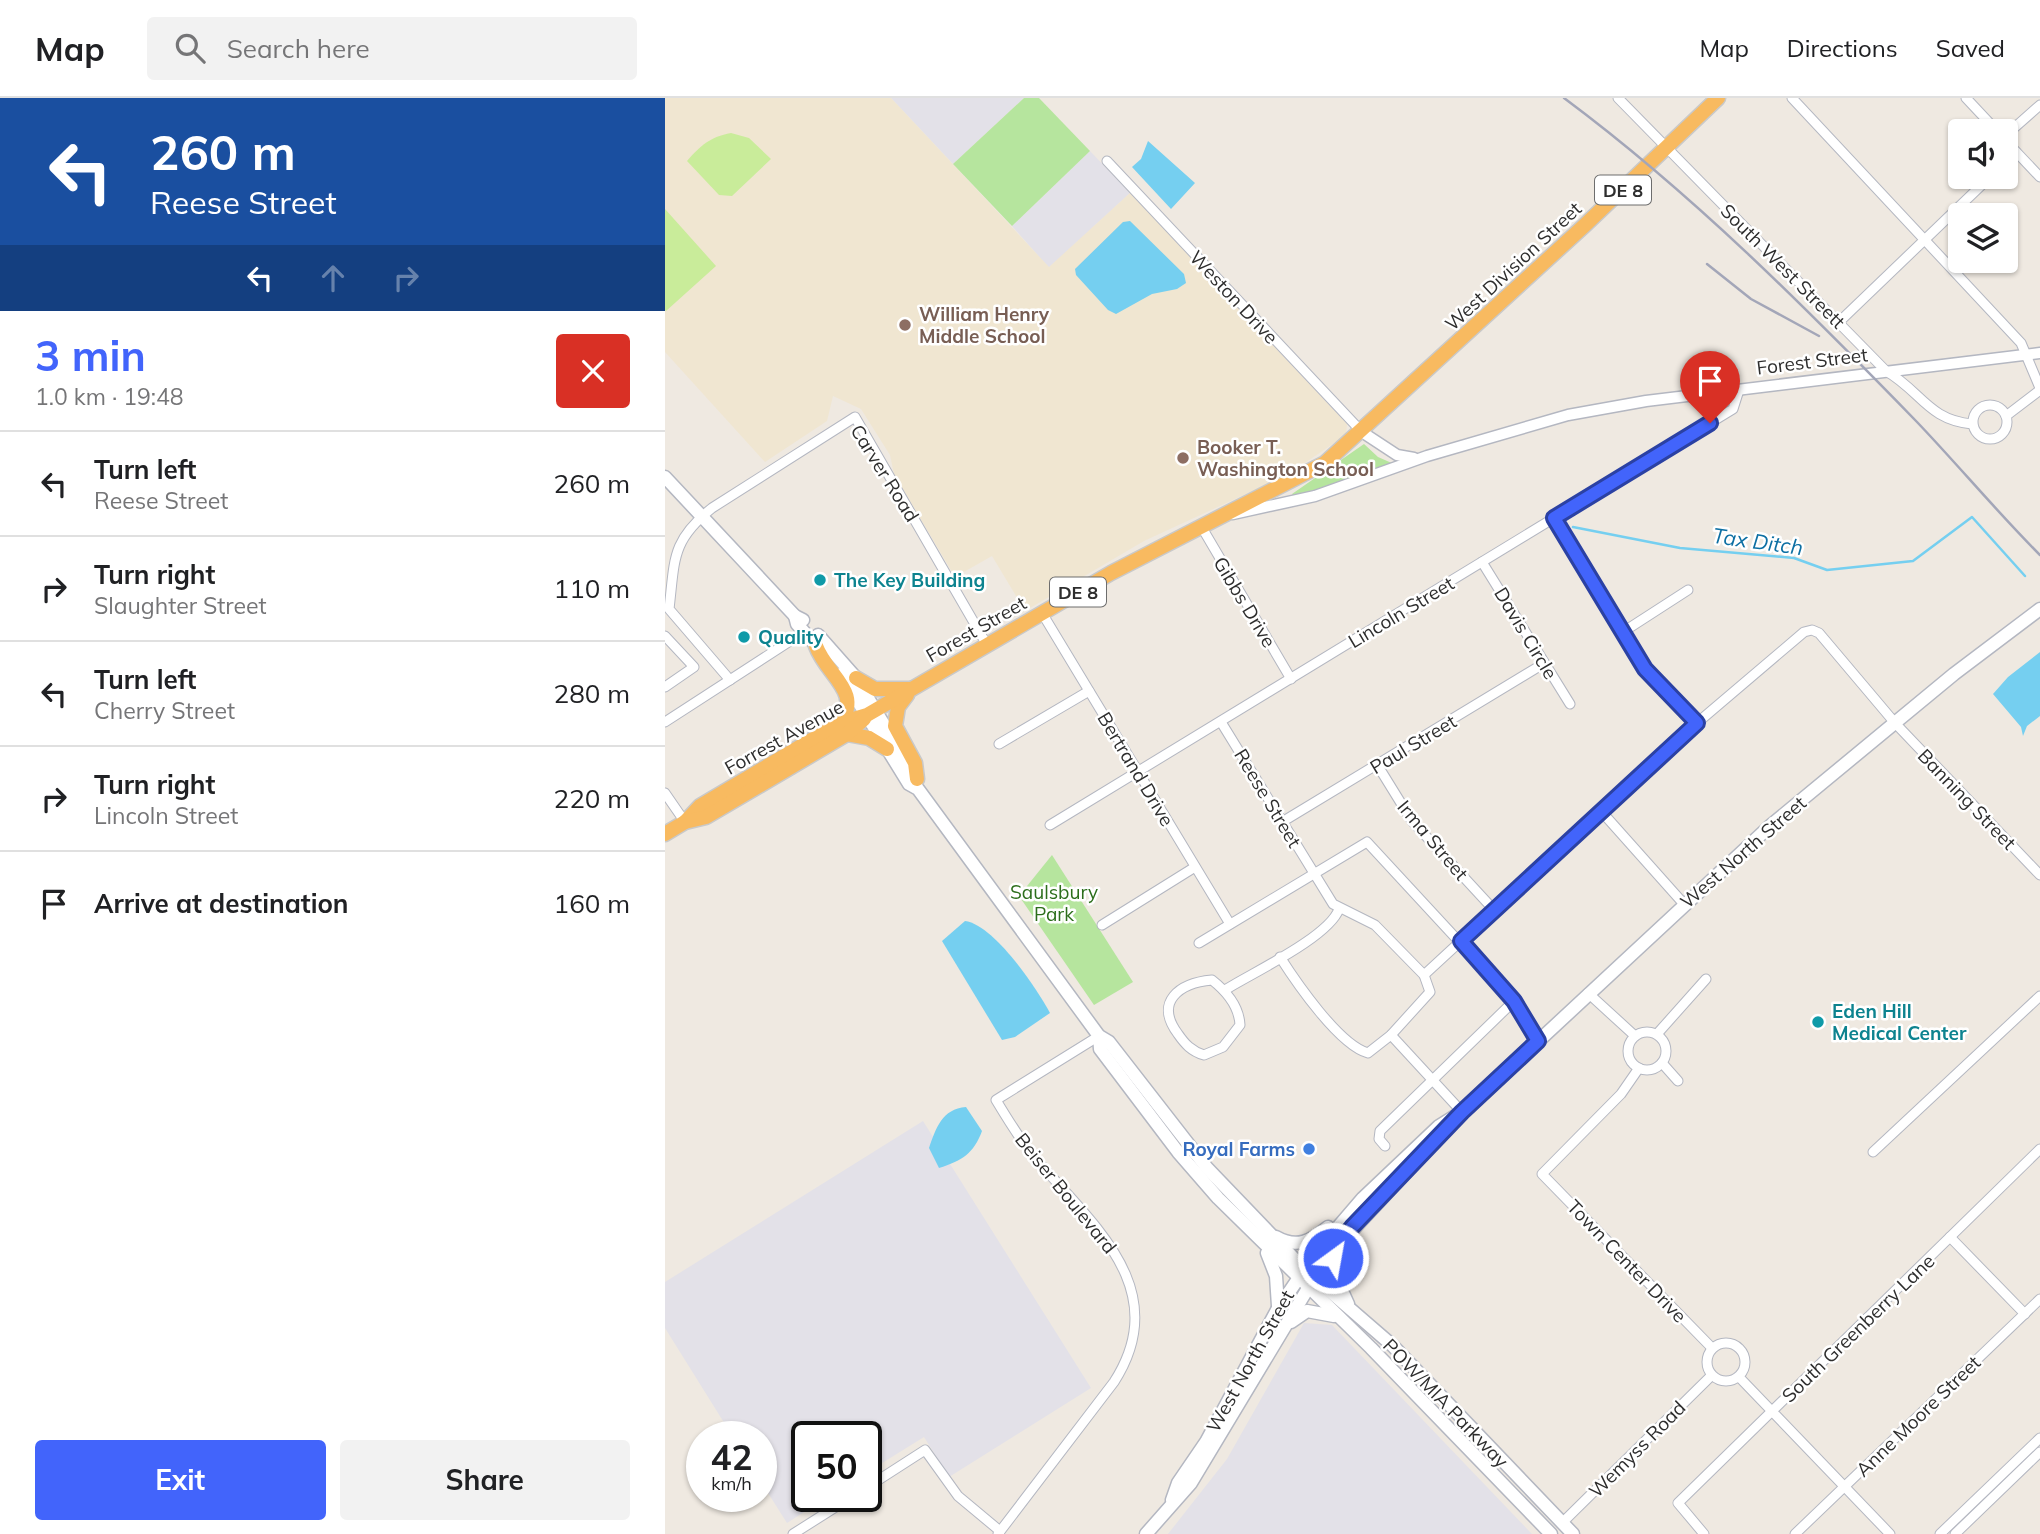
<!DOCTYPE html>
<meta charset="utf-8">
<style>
:root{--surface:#fff;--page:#f2f2f2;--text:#202124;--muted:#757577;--line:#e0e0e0;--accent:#4264fb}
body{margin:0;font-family:Mulish,sans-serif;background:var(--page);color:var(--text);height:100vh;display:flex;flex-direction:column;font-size:26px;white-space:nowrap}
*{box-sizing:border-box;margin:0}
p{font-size:23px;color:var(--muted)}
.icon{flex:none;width:38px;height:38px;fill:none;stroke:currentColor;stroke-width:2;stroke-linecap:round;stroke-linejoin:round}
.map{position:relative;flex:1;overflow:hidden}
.drawer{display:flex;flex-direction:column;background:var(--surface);width:665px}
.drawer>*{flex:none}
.top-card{background:#1a4fa0;color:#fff;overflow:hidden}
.buttons{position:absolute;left:1283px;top:21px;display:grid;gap:14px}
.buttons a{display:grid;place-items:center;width:70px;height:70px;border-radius:7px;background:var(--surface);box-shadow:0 2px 5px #0004;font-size:35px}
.speed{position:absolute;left:21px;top:1323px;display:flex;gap:14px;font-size:35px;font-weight:700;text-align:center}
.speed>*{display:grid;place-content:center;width:91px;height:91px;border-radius:50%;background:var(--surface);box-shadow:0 2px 5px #0004;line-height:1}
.speed small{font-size:18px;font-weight:400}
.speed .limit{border:4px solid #111;border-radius:10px;background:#fff;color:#111}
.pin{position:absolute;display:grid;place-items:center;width:60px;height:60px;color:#fff;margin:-72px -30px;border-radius:50% 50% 50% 0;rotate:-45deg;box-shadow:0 0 7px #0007}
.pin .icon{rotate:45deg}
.me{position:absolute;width:77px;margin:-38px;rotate:32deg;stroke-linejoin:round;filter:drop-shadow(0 0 5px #0008)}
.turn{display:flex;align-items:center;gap:24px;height:147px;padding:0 35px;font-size:32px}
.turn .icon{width:91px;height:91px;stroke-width:2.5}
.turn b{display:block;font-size:49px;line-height:60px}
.lanes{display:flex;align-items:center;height:66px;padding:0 35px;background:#0003;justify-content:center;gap:35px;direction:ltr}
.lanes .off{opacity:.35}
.round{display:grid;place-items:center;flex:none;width:74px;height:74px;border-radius:7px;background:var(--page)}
.head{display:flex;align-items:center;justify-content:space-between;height:119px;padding:0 35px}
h1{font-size:42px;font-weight:700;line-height:52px;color:var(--accent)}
.button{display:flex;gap:14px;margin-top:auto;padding:14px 35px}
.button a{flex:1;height:80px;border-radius:7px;background:var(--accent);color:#fff;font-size:28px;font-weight:700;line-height:80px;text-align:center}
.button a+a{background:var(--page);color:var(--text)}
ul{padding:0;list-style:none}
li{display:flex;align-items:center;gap:21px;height:105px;padding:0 35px;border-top:2px solid var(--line)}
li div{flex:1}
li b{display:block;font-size:26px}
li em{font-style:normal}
header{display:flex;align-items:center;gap:42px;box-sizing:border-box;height:98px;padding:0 35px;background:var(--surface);border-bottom:2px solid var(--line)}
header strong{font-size:33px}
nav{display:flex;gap:38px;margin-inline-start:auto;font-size:24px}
.search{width:490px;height:63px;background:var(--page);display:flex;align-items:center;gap:18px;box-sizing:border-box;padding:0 24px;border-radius:7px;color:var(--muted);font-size:26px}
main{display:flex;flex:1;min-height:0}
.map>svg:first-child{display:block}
.industrial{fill:#e3e1e8}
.education{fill:#f0e6d1}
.green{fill:#b6e59e}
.pitch{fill:#c9ec9a}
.water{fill:#75cff0}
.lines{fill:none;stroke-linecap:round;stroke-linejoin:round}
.stream{stroke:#75cff0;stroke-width:2.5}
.minor-casing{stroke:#b4b7c1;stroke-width:11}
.tertiary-casing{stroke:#b4b7c1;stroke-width:13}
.secondary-casing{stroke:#b4b7c1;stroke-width:15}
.trunk-casing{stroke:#c9c9c9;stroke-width:17}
.minor{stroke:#fff;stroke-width:9}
.tertiary{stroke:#fff;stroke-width:10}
.secondary{stroke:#fff;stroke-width:12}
.trunk{stroke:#f8ba60;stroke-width:14}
.rail{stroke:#a3a6b8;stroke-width:2.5}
.route-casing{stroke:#2b41a3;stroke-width:18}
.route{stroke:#4264fb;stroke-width:12}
.education-dot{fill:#8d6e63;stroke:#fff;stroke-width:2.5}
.culture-dot{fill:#0f9aa8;stroke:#fff;stroke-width:2.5}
.shop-dot{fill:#3f7fe0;stroke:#fff;stroke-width:2.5}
.labels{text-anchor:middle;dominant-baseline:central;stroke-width:5;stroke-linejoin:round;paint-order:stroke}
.shield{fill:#fff;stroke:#6d6d6d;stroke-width:2}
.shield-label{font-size:18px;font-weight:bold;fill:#2e2e2e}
.street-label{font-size:19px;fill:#2e2e2e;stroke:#fff}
.education-label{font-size:19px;font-weight:bold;fill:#785e54;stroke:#fff;text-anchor:start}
.culture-label{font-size:19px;font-weight:bold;fill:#0d838f;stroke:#fff;text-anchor:start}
.park-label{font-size:19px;fill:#2c6e1b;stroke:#fff}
.shop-label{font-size:19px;font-weight:bold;fill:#366cbe;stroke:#fff;text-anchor:end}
.water-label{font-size:21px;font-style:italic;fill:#0d6fa3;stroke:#fff}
</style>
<header>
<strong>Map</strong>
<div class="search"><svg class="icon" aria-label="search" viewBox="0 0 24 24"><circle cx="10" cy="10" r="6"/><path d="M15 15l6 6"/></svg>Search here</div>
<nav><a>Map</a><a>Directions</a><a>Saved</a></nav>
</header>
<main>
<section class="drawer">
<div class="top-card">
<div class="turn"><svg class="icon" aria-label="left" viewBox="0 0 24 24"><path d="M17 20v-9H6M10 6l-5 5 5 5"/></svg><div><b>260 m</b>Reese Street</div></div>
<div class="lanes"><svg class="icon" aria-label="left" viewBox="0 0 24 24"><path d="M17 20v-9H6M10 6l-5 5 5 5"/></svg><svg class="icon off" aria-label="ahead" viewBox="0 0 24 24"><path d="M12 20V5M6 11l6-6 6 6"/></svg><svg class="icon off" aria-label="right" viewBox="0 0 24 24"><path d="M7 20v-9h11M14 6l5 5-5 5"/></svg></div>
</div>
<div class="head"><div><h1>3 min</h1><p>1.0 km · 19:48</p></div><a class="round" style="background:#d93025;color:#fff"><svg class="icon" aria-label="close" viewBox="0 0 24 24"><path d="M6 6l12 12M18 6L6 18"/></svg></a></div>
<ul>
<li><svg class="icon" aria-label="left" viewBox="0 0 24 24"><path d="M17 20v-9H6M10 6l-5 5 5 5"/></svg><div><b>Turn left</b><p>Reese Street</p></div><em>260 m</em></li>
<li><svg class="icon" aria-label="right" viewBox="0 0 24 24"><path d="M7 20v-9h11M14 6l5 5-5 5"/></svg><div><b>Turn right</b><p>Slaughter Street</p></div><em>110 m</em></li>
<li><svg class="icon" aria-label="left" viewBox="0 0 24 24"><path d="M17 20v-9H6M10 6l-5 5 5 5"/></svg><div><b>Turn left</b><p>Cherry Street</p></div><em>280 m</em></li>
<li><svg class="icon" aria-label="right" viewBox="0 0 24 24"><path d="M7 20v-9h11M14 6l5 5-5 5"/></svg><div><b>Turn right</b><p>Lincoln Street</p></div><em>220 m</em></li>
<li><svg class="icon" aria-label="arrive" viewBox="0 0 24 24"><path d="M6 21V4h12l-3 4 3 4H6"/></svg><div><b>Arrive at destination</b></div><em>160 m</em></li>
</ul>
<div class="button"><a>Exit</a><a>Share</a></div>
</section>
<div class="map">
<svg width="1375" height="1436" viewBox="0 0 1375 1436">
<rect width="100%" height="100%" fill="#efe9e1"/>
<!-- industrial -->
<g class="industrial">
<path d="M 226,0 L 359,0 L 288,66 Z"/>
<path d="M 425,53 L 465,95 L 384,170 L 347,128 Z"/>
<path d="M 258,1023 L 426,1290 L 284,1379 L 259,1339 L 201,1375 L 201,1339 L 142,1339 L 142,1398 L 164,1398 L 122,1425 L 96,1384 L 96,1339 L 68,1339 L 0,1230 L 0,1184 Z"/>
<path d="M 639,1225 L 667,1227 L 867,1436 L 503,1436 L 562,1361 Z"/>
</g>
<!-- education -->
<path class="education" d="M 0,0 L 226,0 L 384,169 L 465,95 L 682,326 L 681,337 L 622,377 L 479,443 L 360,513 L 327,458 L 290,479 L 229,376 L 225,357 L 196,311 L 168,298 L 162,323 L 100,364 L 0,254 Z"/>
<!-- green -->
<g class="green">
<path d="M 359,0 L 374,0 L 425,53 L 347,128 L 288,66 Z"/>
<path d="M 699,346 L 713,359 L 729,366 L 629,399 L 627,396 Z"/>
<path d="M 387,757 L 468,884 L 429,907 L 354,798 Z"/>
</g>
<!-- pitch -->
<g class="pitch">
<path d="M 66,35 L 84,40 L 106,61 L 67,98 L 54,97 L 22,63 C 36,47 45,39 66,35 Z"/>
<path d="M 0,111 L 51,168 L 1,213 L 0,212 Z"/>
</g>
<!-- water -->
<g class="water">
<path d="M 483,43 L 530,85 L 506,111 L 467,69 L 476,61 Z"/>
<path d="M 465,123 L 519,176 L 521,185 L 512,191 L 487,196 L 451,216 L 443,212 L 411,177 L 410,171 L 458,124 Z"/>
<path d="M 1375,554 L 1375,618 L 1362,628 L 1358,638 L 1356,629 L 1328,596 L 1343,579 Z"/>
<path d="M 300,823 C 329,827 371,889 385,915 L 350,939 L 337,942 L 277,843 Z"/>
<path d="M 301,1009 L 317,1033 C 309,1055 297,1063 274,1070 L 264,1050 C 271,1030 277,1011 301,1009 Z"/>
</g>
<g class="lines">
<!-- stream -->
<path class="stream" d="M 908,429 L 1015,450 L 1129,460 L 1162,472 L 1248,463 L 1307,419 L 1360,478"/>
<defs>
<g id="minor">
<path d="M 953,0 L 1221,273 C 1256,293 1263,322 1307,326"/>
<path d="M 1127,0 L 1356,245 L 1375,290"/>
<path d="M 1301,0 L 1332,33"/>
<path d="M 1340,38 L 1375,7"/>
<path d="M 1340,42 L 1375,79"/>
<path d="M 442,63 L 697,334"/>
<path d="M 1340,64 L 1351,54"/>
<path d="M 1174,224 L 1325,79"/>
<circle cx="1325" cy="324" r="17"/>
<path d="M 1341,318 L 1375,292"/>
<path d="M 889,420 L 980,571 L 1032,625"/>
<path d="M 536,428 L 626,581"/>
<path d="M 817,464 L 905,606"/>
<path d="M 377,515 L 565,826"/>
<path d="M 958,534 L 1023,492"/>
<path d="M 0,538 L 29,569 L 0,589"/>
<path d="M 65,582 L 4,511 C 10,461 6,443 47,410 L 190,319 L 322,547"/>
<path d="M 0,624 L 139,534"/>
<path d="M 556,624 L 668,806 L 710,827 L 759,877 L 765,894 L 726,937 L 703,955 C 674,947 631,884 615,859"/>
<path d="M 334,646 L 424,593"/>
<path d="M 713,668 L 747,723 L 829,812"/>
<path d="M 0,695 L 20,724"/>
<path d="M 936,713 L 1018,805"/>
<path d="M 617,724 L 878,566"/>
<path d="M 385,727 L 1068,311 L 1074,292"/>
<path d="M 437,827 L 530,769"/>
<path d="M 534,845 L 702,744 L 849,903 L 872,943"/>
<path d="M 759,877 L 1032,625 L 1139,534 L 1147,532 L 1154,535 L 1230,625 L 1375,777"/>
<path d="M 547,882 C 561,893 574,908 575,927 L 558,949 L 539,957 C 526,953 520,946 513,936 C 489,904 514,885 547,882 Z"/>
<path d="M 560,892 C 587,875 664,839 674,811"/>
<path d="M 923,895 L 970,938"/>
<circle cx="982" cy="953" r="19"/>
<path d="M 992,936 L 1041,881"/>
<path d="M 726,937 L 797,1014"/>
<path d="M 997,965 L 1013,983"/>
<path d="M 974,970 L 956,996 L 877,1076 L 1047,1250"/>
<path d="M 720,1048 L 714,1041 L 715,1033 L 849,903"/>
<path d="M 1208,1054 L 1375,898"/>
<path d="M 1285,1139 L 1360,1216"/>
<circle cx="1061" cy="1264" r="19"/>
<path d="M 1074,1279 L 1225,1436"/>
<path d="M 201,1390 L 260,1352 L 293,1398 L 335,1433"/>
<path d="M 897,1425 L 1046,1278"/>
<path d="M 128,1436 L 188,1398"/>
<path d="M 333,1436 L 449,1284 C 509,1191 427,1126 370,1060 C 355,1042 343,1022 331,1002 L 434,938"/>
<path d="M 1039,1436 L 1013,1405 L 1375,1051"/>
<path d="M 1130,1436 L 1375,1201"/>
<path d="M 1275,1436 L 1375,1340"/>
<path d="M 1290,1436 L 1375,1354"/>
</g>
<g id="tertiary">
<path d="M 697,334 L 732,357 L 749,360"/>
<path d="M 568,416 L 650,398 L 762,358 L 903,317 L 981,303 L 1375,255"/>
</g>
<g id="secondary">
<path d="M 0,379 L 130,518 L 138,522"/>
<path d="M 130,518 L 132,526 L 157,554"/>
<path d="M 153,537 L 191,580 L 251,680"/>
<path d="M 176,576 L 244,686 L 253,691 L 434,938 L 444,944 L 542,1070 L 639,1171 L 728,1248 L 908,1436"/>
<path d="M 434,938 L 435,951 L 513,1054 L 553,1100 L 706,1250 L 886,1436"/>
<path d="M 611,1139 C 632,1151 646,1143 663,1129"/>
<path d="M 670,1152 L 668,1173 L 683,1206"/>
<path d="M 602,1155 L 611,1178 L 613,1208"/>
<path d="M 626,1224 L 642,1213 L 669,1218"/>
<path d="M 507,1402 L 513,1385 L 541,1344 L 612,1212 L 650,1156 L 698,1100 L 774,1028 L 790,1018"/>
<path d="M 481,1436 L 526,1385 L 660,1162 L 797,1014 L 1105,728 L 1289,576 L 1375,511"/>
</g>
<g id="trunk">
<path d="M 151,548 C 162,578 198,594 175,625"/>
<path d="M 191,580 L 210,591 L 246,591"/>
<path d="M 242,597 L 233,609 L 230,628 L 250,665 L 252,681"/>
<path d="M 182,636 L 204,640 L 222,651"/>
<path d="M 20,724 L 35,708 L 175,625 L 202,617 L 446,475 L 660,365 L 920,127 L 1053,0"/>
<path d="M 0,736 L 20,724 L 41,719 L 182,636 L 199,621"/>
</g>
</defs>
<!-- minor casing -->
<use href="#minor" class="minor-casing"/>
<!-- tertiary casing -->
<use href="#tertiary" class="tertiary-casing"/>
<!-- secondary casing -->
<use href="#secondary" class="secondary-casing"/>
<!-- trunk casing -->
<use href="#trunk" class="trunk-casing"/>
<!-- minor -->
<use href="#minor" class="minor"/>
<!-- tertiary -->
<use href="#tertiary" class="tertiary"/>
<!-- secondary -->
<use href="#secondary" class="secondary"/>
<!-- trunk -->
<use href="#trunk" class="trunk"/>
<!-- rail -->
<g class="rail">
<path d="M 899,0 C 1028,96 1140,209 1252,324 C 1294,368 1332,414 1375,457"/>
<path d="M 1042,166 L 1086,201 L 1154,238"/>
</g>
</g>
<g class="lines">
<defs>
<path id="route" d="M 668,1160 L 675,1144 L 687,1129 L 797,1014 L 873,943 L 849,903 L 796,843 L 1032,625 L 980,571 L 889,420 L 1045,325"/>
</defs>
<!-- route casing -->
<use href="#route" class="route-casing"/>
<!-- route -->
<use href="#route" class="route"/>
</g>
<!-- markers -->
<g class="education-dot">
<circle cx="240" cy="227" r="7"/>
<circle cx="518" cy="360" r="7"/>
</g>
<g class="culture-dot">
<circle cx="155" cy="482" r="7"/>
<circle cx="79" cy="539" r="7"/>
<circle cx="1153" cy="924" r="7"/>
</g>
<circle class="shop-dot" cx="644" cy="1051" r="7"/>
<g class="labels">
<!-- shield labels -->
<g class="shield">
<rect x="930" y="77.5" width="56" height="29" rx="5"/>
<rect x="385" y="479.5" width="56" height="29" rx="5"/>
</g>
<g class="shield-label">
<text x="958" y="92">DE 8</text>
<text x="413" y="494">DE 8</text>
</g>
<!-- street labels -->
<g class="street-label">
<text transform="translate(848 168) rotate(-43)">West Division Street</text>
<text transform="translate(1118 168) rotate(45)">South West Streett</text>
<text transform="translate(569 199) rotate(47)">Weston Drive</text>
<text transform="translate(1147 263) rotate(-7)">Forest Street</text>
<text transform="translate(220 375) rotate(58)">Carver Road</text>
<text transform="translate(580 504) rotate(59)">Gibbs Drive</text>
<text transform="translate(736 514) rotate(-31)">Lincoln Street</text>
<text transform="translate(311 531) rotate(-30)">Forest Street</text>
<text transform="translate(861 535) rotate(59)">Davis Circle</text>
<text transform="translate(119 639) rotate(-29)">Forrest Avenue</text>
<text transform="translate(748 646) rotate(-31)">Paul Street</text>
<text transform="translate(471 671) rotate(59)">Bertrand Drive</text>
<text transform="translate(603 700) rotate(59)">Reese Street</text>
<text transform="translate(1302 701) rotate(46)">Banning Street</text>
<text transform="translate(768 742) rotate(50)">Irma Street</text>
<text transform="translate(1078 754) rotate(-41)">West North Street</text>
<text transform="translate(401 1095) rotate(51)">Beiser Boulevard</text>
<text transform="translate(962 1163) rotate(46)">Town Center Drive</text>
<text transform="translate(1193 1230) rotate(-44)">South Greenberry Lane</text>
<text transform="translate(585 1263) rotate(-61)">West North Street</text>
<text transform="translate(781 1305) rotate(46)">POW/MIA Parkway</text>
<text transform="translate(1253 1318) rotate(-44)">Anne Moore Street</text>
<text transform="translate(972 1351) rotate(-45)">Wemyss Road</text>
</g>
<!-- education labels -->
<g class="education-label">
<text x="254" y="216">William Henry<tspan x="254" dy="22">Middle School</tspan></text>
<text x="532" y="349">Booker T.<tspan x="532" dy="22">Washington School</tspan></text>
</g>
<!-- culture labels -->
<g class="culture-label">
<text x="169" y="482">The Key Building</text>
<text x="93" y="539">Quality</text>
<text x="1167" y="913">Eden Hill<tspan x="1167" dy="22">Medical Center</tspan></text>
</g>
<!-- park labels -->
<g class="park-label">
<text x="389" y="794">Saulsbury<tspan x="389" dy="22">Park</tspan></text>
</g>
<!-- shop labels -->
<g class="shop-label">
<text x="630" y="1051">Royal Farms</text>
</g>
<!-- water labels -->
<g class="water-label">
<text transform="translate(1093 443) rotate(8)">Tax Ditch</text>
</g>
</g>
</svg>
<div class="buttons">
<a><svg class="icon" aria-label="sound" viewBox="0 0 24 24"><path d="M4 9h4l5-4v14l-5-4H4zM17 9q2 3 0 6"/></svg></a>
<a><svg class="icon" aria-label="layers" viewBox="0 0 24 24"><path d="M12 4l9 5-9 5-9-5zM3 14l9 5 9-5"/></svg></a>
</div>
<div class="speed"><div>42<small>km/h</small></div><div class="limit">50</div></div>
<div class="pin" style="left:1045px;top:325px;background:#d93025"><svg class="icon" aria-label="arrive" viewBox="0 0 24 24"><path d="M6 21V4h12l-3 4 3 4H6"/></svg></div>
<svg class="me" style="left:668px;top:1160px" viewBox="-20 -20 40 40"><circle r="17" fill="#4264fb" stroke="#fff" stroke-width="3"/><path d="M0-11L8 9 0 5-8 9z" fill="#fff"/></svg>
</div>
</main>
